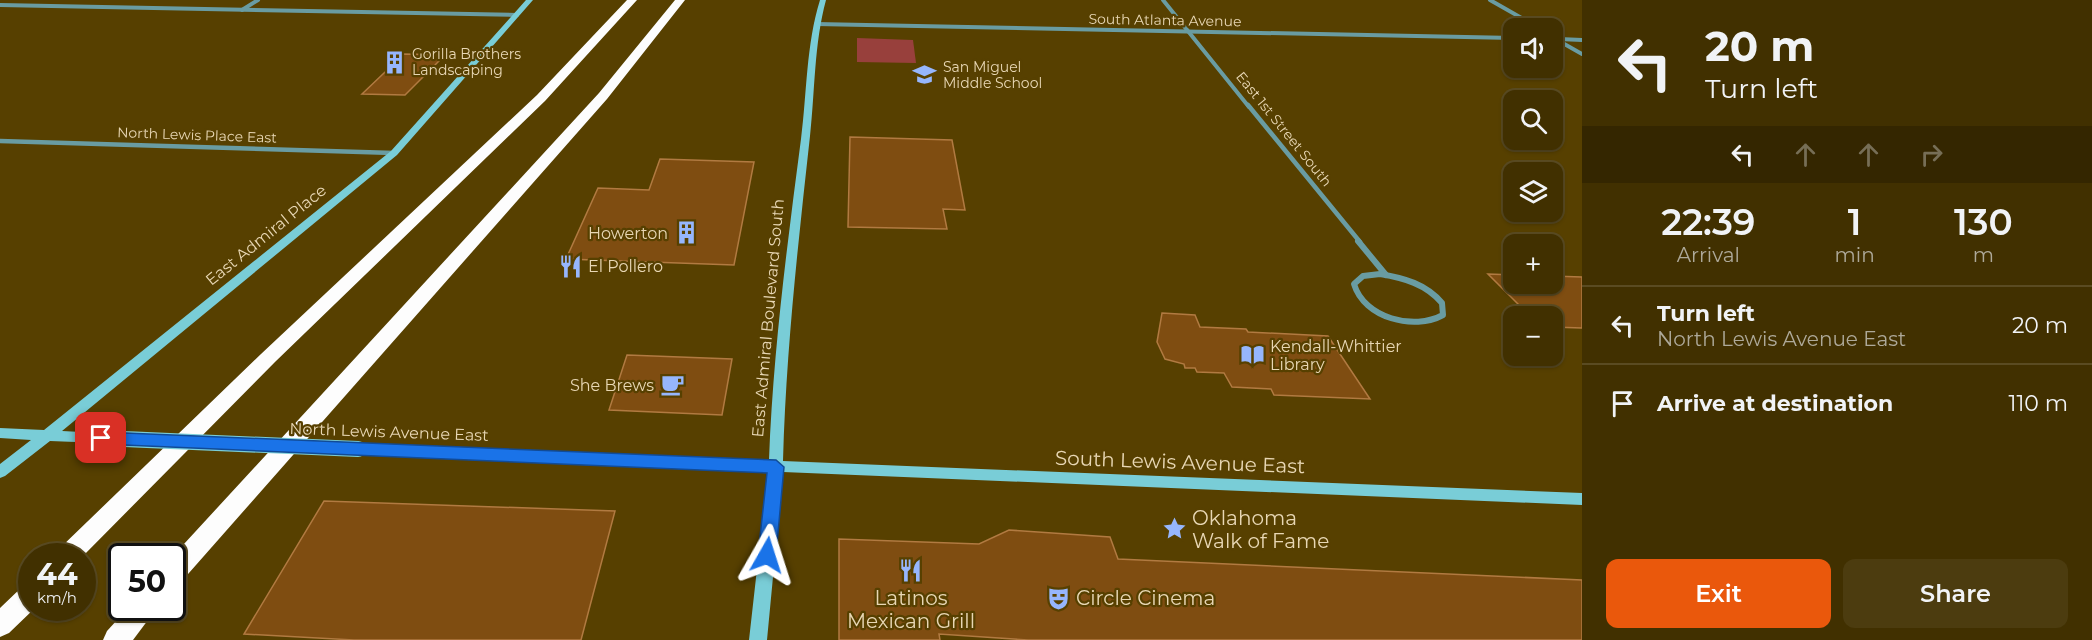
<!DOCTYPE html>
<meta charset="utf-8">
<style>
:root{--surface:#413000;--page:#4c3c0f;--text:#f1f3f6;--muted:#aea999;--line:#5a4b22;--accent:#ea580c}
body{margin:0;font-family:Montserrat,sans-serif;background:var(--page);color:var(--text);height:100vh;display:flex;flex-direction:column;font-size:22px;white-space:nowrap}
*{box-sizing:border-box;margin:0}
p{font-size:20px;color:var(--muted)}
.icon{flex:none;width:33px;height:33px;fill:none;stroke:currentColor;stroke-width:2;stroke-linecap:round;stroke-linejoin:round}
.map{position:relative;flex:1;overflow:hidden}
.sheet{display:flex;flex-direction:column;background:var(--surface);width:510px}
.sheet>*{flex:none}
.top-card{background:#413000;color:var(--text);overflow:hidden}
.buttons{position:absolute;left:1503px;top:18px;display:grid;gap:12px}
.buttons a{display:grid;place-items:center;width:60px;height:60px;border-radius:12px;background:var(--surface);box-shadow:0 2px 4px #0004,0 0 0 2px var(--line);font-size:30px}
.speed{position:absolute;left:18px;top:543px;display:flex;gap:12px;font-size:30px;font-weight:700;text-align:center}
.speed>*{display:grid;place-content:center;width:78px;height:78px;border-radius:50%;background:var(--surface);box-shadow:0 2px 4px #0004,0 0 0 2px var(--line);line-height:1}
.speed small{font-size:15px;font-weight:400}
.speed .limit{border:3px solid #111;border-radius:9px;background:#fff;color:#111}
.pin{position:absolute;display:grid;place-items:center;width:51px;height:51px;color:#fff;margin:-26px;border-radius:12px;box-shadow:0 3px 9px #0006}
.me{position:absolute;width:66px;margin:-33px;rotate:6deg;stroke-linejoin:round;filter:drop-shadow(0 0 4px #0008)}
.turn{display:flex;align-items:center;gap:21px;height:126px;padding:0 24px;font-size:27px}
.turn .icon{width:78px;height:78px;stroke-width:2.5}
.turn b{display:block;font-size:42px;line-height:51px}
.lanes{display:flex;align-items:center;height:57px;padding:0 24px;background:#0003;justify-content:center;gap:30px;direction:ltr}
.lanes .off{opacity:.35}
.eta{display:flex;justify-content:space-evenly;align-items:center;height:102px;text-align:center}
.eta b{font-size:36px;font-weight:600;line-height:42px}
.primary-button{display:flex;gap:12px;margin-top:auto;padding:12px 24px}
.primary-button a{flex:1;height:69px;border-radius:12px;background:var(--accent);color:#fff;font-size:24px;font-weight:600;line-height:69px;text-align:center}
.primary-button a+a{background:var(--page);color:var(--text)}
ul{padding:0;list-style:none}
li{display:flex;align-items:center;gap:18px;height:78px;padding:0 24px;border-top:2px solid var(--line)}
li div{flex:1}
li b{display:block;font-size:22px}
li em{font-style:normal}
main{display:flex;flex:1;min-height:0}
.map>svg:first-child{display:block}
.green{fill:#98403c}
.building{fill:#7f4d11;stroke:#b17a41;stroke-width:1.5}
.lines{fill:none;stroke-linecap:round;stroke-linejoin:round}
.street-far2{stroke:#699ca2;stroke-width:4}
.street-far1{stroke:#699ca2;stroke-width:4.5}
.street{stroke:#699ca2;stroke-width:6}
.secondary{fill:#79cdd7;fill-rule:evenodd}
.highway{fill:#fdfdfd;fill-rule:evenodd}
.secondary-bridge{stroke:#79cdd7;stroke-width:16}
.route{fill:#1a73e8;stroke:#114b97;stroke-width:1.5}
.labels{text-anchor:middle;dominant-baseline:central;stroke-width:4.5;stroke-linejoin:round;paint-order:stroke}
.far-street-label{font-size:14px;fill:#e8d7b4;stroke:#574000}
.far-poi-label{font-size:14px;fill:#e8d7b4;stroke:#574000;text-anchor:start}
.poi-label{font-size:16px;fill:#e8d7b4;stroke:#574000;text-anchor:end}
.street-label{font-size:16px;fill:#e8d7b4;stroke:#574000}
.near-street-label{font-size:20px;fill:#e8d7b4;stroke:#574000}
.near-poi-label{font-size:20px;fill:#e8d7b4;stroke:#574000;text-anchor:start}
</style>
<main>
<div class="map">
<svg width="1582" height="640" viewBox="0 0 1582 640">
<rect width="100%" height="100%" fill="#574000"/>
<!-- green -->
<path class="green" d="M 857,38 L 913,40 L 916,63 L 857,62 Z"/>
<!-- building -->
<g class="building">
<path d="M 404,54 L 445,55 L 405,95 L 362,94 Z"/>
<path d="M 850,137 L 952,140 L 965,210 L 943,209 L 947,229 L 848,227 Z"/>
<path d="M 660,159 L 754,162 L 734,265 L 566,259 L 598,188 L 649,190 Z"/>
<path d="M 1488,274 L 1514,275 L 1514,284 L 1552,284 L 1552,276 L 1582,277 L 1582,328 L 1552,327 L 1552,316 L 1530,316 Z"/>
<path d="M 1162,313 L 1195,315 L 1200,327 L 1246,329 L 1248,332 L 1328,336 L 1370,399 L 1274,395 L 1271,389 L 1232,387 L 1224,373 L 1197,372 L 1195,368 L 1185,368 L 1184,364 L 1165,359 L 1157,342 Z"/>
<path d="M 627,355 L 732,359 L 722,415 L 609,410 Z"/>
<path d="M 324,501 L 615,511 L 581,640 L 354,640 L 244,634 Z"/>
<path d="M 1009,530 L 1110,537 L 1118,559 L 1582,580 L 1582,640 L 1028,640 L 939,634 L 940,640 L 839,640 L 839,539 L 979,544 Z"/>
</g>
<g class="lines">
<!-- street-far2 -->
<g class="street-far2">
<path d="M 1163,0 L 1249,107"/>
<path d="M 1490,0 L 1539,28"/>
<path d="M 0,5 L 517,15"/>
<path d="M 242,10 L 258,0"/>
<path d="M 816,24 L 1514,38"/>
<path d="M 1552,37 L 1582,54"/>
<path d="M 1559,39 L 1582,40"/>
</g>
<!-- street-far1 -->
<g class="street-far1">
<path d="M 1248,105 L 1360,242"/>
<path d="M 0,141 L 394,153"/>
</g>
<!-- street -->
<g class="street">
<path d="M 1358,241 L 1386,275"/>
<path d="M 1380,274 C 1404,278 1426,284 1442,303 L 1443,315 C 1414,331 1364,318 1354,284 L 1363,276 Z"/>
</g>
<!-- secondary -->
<g class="secondary">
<path d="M 526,0 L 533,0 L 397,155 L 62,431 L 101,433 L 106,434 L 108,438 L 106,442 L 101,443 L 50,441 L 5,476 L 0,478 L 0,464 L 31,440 L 0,438 L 0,428 L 44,430 L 391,151 Z"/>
<path d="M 820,0 L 826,0 C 814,44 815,91 810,136 C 798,244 786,352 783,461 L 1582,493 L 1582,505 L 783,472 L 767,640 L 749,640 L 768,471 L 353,453 L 351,449 L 353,445 L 358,444 L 769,460 C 773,353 787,246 801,139 C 807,93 806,45 820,0 Z"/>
</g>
<!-- highway -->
<g class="highway">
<path d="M 627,0 L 637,0 L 545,101 L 275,362 L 82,557 L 56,556 L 59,549 L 261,354 L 537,95 Z"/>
<path d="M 675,0 L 685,0 L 607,99 L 181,582 L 172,585 L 172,557 L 599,93 Z"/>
<path d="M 32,583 L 32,608 L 35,608 L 9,633 L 0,637 L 0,608 L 23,586 Z"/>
<path d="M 128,608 L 157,608 L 133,640 L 103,640 L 107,631 Z"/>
</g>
<!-- secondary-bridge -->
<path class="secondary-bridge" d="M 101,438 L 358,449"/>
</g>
<!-- route -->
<path class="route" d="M 101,432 L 776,460 L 784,467 L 776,555 L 774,560 L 767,562 L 761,560 L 758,555 L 767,473 L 101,444 L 93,438 Z"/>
<!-- icons -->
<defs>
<symbol id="building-bare" viewBox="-9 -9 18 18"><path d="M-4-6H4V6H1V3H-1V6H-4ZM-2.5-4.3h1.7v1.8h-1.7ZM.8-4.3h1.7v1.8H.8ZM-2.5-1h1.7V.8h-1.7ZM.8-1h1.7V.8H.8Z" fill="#96b6fd" stroke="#574000" stroke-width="2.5" paint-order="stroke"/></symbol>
<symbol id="school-bare" viewBox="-9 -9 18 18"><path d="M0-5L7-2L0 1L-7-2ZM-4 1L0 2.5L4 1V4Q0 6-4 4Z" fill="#96b6fd" stroke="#574000" stroke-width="2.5" paint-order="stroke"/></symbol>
<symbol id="restaurant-bare" viewBox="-9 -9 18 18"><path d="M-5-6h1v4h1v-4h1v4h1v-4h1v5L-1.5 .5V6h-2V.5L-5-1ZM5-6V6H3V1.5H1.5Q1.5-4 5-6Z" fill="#96b6fd" stroke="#574000" stroke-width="2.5" paint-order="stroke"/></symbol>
<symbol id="library-bare" viewBox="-9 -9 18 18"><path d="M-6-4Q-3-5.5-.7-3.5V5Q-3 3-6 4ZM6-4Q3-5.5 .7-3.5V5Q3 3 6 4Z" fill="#96b6fd" stroke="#574000" stroke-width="2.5" paint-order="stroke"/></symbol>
<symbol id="cafe-bare" viewBox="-9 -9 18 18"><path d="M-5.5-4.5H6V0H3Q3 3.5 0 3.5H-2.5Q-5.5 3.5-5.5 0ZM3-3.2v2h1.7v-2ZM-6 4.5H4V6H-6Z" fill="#96b6fd" stroke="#574000" stroke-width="2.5" paint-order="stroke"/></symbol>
<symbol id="sight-bare" viewBox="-9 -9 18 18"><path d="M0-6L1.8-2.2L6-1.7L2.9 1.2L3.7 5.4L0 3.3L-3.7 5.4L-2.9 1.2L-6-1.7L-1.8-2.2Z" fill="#96b6fd" stroke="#574000" stroke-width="2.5" paint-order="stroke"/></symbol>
<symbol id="theatre-bare" viewBox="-9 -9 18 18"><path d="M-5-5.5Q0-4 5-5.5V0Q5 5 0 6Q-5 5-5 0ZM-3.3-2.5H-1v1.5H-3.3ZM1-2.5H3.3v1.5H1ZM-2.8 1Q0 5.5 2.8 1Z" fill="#96b6fd" stroke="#574000" stroke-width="2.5" paint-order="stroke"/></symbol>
</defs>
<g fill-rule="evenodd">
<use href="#building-bare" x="378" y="46" width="33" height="33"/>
<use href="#school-bare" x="908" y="58" width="33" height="33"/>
<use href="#building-bare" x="670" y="216" width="33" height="33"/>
<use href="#restaurant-bare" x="554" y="250" width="33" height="33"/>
<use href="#library-bare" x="1236" y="338" width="33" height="33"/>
<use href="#cafe-bare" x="656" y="368" width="33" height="33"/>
<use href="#sight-bare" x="1158" y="512" width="33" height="33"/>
<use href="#restaurant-bare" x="894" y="554" width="33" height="33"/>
<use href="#theatre-bare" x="1042" y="582" width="33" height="33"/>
</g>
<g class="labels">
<!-- far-street labels -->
<g class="far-street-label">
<text transform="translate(1165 20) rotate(1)">South Atlanta Avenue</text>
<text transform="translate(1284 129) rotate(51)">East 1st Street South</text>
<text transform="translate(197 135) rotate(2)">North Lewis Place East</text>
</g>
<!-- far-poi labels -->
<g class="far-poi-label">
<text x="412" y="54">Gorilla Brothers<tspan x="412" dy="16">Landscaping</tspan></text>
<text x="943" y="67">San Miguel<tspan x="943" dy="16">Middle School</tspan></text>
</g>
<!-- poi labels -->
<g class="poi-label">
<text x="668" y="233">Howerton</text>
<text x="588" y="266" text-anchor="start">El Pollero</text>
<text x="1270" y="346" text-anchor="start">Kendall-Whittier<tspan x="1270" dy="18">Library</tspan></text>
<text x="654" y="385">She Brews</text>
</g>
<!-- street labels -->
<g class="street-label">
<text transform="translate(266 235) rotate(-39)">East Admiral Place</text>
<text transform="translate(768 318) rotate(-85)">East Admiral Boulevard South</text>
<text transform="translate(389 432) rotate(2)">North Lewis Avenue East</text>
</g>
<!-- near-street labels -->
<g class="near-street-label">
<text transform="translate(1180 462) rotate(2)">South Lewis Avenue East</text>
</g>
<!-- near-poi labels -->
<g class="near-poi-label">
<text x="1192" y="518">Oklahoma<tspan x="1192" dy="23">Walk of Fame</tspan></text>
<text x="911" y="598" text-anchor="middle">Latinos<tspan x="911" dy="23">Mexican Grill</tspan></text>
<text x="1076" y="598">Circle Cinema</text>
</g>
</g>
</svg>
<div class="buttons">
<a><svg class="icon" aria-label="sound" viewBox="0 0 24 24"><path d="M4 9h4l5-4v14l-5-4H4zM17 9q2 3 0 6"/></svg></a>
<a><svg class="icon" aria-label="search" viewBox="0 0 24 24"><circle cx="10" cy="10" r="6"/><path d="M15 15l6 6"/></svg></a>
<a><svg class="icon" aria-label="layers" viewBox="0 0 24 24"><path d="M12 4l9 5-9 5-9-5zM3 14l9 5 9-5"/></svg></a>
<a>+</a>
<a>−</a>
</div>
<div class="speed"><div>44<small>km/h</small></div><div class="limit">50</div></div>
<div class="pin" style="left:101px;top:438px;background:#d93025"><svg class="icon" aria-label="arrive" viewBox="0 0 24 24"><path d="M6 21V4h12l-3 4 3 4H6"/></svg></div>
<svg class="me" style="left:767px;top:555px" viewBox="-20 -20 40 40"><path d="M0-17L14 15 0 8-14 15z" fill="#1a73e8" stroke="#fff" stroke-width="4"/></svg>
</div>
<section class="sheet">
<div class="top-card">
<div class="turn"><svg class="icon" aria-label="left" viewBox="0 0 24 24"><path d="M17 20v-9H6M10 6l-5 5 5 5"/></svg><div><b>20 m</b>Turn left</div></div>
<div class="lanes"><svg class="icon" aria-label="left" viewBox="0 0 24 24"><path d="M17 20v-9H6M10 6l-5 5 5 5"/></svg><svg class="icon off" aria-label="ahead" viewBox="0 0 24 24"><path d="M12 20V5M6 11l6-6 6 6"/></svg><svg class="icon off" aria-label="ahead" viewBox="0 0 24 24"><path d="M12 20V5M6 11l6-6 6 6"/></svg><svg class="icon off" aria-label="right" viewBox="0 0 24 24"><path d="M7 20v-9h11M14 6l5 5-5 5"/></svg></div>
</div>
<div class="eta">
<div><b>22:39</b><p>Arrival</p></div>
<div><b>1</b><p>min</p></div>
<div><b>130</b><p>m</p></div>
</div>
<ul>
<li><svg class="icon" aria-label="left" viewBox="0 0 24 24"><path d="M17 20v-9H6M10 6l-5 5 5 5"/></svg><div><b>Turn left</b><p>North Lewis Avenue East</p></div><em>20 m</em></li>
<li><svg class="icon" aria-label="arrive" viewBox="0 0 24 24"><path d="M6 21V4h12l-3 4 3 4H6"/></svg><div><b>Arrive at destination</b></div><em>110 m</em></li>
</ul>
<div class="primary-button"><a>Exit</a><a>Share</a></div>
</section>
</main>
